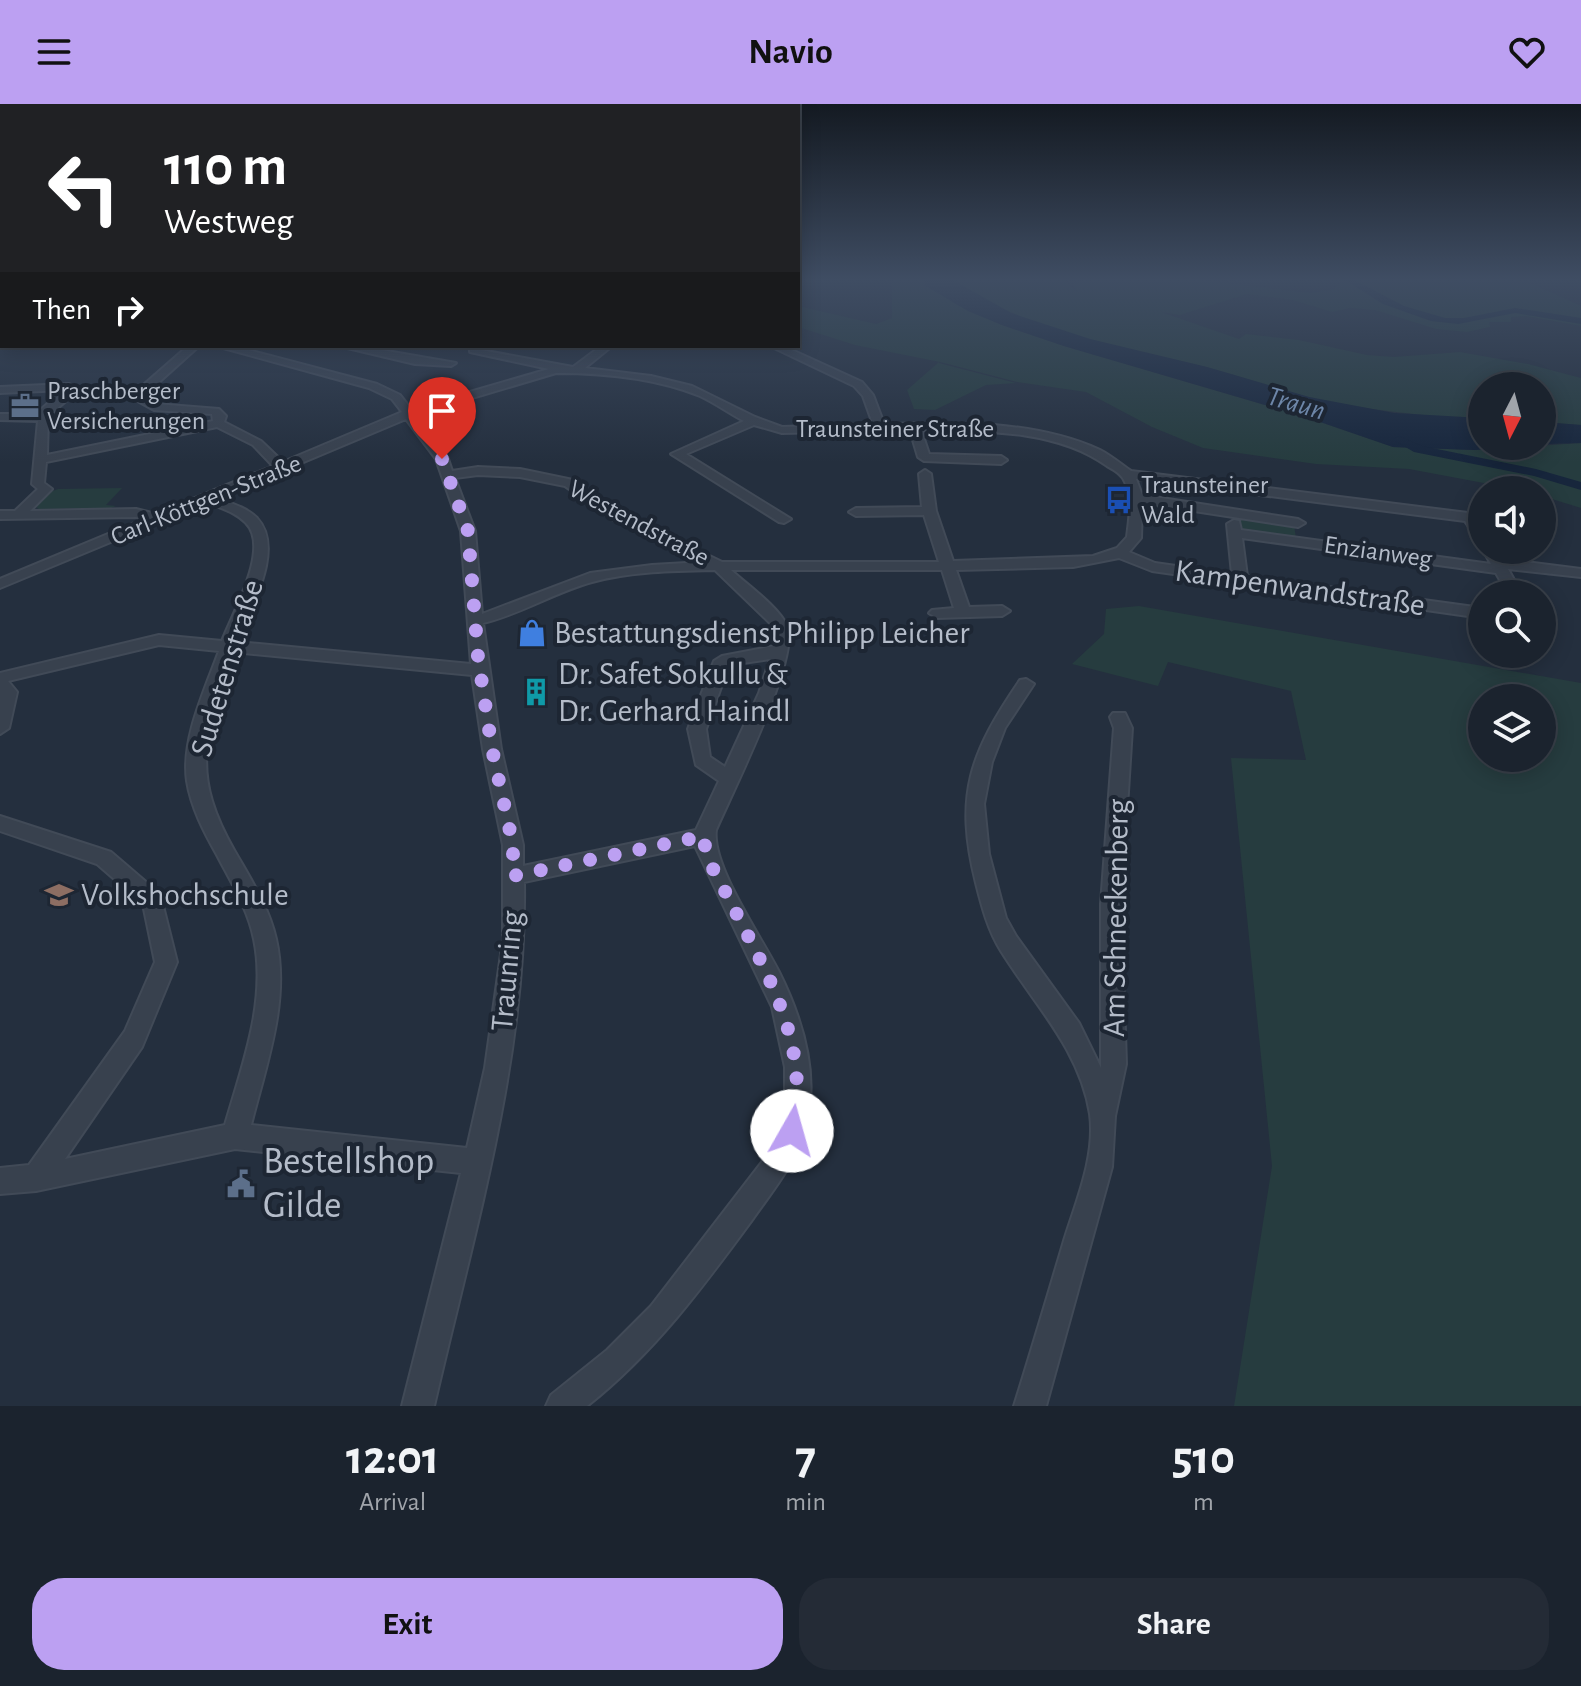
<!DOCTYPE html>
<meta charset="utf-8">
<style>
:root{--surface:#1b232e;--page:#242b36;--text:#f1f3f6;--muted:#a0a4aa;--line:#39404a;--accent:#bca0f2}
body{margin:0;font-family:"Alegreya Sans",sans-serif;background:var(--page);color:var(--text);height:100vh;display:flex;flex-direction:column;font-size:30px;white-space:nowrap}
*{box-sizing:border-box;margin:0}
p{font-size:26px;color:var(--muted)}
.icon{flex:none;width:44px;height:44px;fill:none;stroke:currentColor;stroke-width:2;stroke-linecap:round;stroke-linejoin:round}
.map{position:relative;height:1302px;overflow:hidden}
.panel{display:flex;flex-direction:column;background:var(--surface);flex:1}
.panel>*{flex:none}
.hud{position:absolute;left:0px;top:0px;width:800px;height:244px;box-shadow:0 4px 20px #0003,0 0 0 2px var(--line);background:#202124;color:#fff;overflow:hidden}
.needle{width:52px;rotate:186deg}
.controls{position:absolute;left:1468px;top:268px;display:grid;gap:16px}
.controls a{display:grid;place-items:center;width:88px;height:88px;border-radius:50%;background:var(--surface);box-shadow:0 4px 20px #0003,0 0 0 2px var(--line);font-size:40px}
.pin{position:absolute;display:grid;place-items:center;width:68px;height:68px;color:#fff;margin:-82px -34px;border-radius:50% 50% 50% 0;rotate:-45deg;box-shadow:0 0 8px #0007}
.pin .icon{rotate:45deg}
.me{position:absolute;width:88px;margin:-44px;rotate:7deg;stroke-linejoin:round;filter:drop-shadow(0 0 6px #0008)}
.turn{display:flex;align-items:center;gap:28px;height:168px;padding:0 32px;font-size:36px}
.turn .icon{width:104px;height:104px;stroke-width:2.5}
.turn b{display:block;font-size:56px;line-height:68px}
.then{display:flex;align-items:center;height:76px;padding:0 32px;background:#0003;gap:16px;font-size:30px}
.eta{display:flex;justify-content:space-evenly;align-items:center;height:136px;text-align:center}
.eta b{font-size:48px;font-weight:600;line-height:56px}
.action{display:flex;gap:16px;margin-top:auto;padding:16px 32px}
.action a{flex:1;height:92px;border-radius:32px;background:var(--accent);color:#111;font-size:32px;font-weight:600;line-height:92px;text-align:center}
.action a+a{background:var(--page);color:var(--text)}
header{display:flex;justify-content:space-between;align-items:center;height:104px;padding:0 32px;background:var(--accent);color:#111;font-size:36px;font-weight:600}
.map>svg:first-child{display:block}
.green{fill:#263c3f;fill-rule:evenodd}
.water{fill:#17263c}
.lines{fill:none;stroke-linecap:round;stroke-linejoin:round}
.canal{fill:#17263c;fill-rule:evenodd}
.minor-casing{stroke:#414a57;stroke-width:4}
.minor{fill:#38414e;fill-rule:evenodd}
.route{stroke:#bca0f2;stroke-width:14;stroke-dasharray:0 25.2}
.labels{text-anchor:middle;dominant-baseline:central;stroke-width:8;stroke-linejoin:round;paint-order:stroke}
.far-poi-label{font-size:26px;fill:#b4bcc9;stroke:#1d2633;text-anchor:start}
.far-street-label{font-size:26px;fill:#b4bcc9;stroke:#1d2633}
.far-water-label{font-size:28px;font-style:italic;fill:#6d86a8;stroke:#1d2633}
.street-label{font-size:32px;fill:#b4bcc9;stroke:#1d2633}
.poi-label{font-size:32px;fill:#b4bcc9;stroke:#1d2633;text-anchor:start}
.near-poi-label{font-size:38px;fill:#b4bcc9;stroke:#1d2633;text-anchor:start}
</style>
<header><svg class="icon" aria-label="menu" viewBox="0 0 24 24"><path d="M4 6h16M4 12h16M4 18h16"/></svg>Navio<svg class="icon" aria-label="heart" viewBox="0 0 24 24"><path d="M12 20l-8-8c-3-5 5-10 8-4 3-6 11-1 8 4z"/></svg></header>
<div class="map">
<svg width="1581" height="1302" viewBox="0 0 1581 1302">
<rect width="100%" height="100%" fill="#242f3e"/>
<!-- green -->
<g class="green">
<path d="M 892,176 L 926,176 L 954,199 L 1002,221 L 1064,242 L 1303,312 L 1393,343 L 1475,346 L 1581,339 L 1581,404 L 1542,392 L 1542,386 L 1521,386 L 1409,365 L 1316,360 L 1203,344 L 1152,323 L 1086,288 L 1017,278 L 940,258 L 855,241 L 798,223 L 798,202 L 876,220 L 892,214 Z"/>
<path d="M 953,176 L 1065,176 L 1075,187 L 1073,180 L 1088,176 L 1200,176 L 1311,189 L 1334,185 L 1340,180 L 1332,176 L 1524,176 L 1581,202 L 1581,222 L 1526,212 L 1511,213 L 1511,218 L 1489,218 L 1490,223 L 1467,228 L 1436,225 L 1375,206 L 1350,204 L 1332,208 L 1293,196 L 1247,190 L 1180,211 L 1161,208 L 1239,235 L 1246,230 L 1299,236 L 1367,251 L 1394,253 L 1460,248 L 1528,260 L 1581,274 L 1581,321 L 1542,318 L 1542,282 L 1482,282 L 1482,314 L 1471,316 C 1416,310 1362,306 1309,293 C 1271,284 1235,270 1198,261 C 1114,241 1024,226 953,176 Z"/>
<path d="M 939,258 L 939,259 L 1016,279 L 986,281 L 935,306 L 914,305 L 907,286 Z"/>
<path d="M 122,384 L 106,401 L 116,402 L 111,404 L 39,405 L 34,402 L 50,388 L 58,385 Z"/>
<path d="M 1232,408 L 1294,421 L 1296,434 L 1236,425 Z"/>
<path d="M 1139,502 L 1581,579 L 1581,1302 L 1234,1302 L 1272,1062 L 1231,654 L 1306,656 L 1291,587 L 1168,558 L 1158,582 L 1072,560 L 1104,530 L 1106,505 ZM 1482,594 L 1542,594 L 1542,654 L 1482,654 Z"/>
</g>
<!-- water -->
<g class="water">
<path d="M 926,176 L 953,176 L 1011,209 L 1090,235 L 1207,263 L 1309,293 L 1394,309 L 1482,314 L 1482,342 L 1519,342 L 1475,346 L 1393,343 L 1303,312 L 1064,242 L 1002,221 L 968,207 L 924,181 Z"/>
<path d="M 1542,318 L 1581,321 L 1581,339 L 1542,340 Z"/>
</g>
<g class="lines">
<!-- canal -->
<g class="canal">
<path d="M 1345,176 L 1354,176 L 1404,202 L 1445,214 L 1464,214 L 1515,204 L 1581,214 L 1581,220 L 1515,209 L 1458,220 L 1431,217 L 1383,200 Z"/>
<path d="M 1399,332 L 1422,342 L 1536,365 L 1581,378 L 1581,386 L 1534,372 L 1414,348 L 1395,337 L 1393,335 Z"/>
</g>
<defs>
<g id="minor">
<path d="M 0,220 L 2,221 L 2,227 L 0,226 Z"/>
<path d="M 188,242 L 199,242 L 149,287 L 147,295 L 156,300 L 219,305 L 226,312 L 224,318 L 261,337 L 283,358 L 402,308 L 392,295 L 369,284 L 216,242 L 233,242 L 377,280 L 400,291 L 411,305 L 549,265 L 470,248 L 470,244 L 573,263 L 601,242 L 612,242 L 585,264 L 651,272 L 692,282 L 755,313 L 782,323 L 873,320 L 863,292 L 854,282 L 770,242 L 783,242 L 862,278 L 873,291 L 884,320 C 954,318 1034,316 1100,346 C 1110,351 1121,360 1131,367 L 1468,409 C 1482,413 1482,422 1482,435 L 1477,434 L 1465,417 L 1136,375 L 1142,391 L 1298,415 L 1305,419 L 1298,423 L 1142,399 L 1141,434 L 1129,448 L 1155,459 L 1232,470 L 1227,420 L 1234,416 L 1239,417 L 1241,426 L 1491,460 L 1483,446 L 1497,446 L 1502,455 L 1581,465 L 1581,473 L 1508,465 L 1522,490 L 1508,490 L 1496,469 L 1242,434 L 1247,472 L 1482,504 L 1482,514 L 1152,467 L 1119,454 L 1073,463 L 956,466 L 969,503 L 1002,502 L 1010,507 L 1002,512 L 937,514 L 929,509 L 932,506 L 954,504 L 942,466 L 731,466 C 746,480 779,503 787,522 C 801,552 731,691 716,726 C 711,761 762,834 779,868 C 802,914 819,970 806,1021 C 797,1058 773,1086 752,1116 C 702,1184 654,1249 587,1302 L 546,1302 L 551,1291 L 607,1246 L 651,1202 L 762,1058 L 780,1024 L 785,1000 L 785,963 L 772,903 L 695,742 L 524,778 C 527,955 473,1131 434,1302 L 402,1302 L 461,1069 L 235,1045 L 36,1087 L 0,1090 L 0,1064 L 29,1061 L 125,927 L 155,858 L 143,800 L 97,760 L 0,727 L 0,712 L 111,748 L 160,790 L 177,858 L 142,943 L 65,1055 L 225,1021 C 242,962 267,897 254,835 C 248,805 231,778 217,751 C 204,728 191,703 187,677 C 181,635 205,586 219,547 L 159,541 L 8,577 L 17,588 L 9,624 L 0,630 L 0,569 L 159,531 L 222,537 C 232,510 271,444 246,419 C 236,408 220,404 207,398 L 0,484 L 0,475 L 144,415 L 136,413 L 0,415 L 0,407 L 15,407 L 38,385 L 32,380 L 38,317 L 0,316 L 0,310 L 36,310 L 63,286 L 0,289 L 0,283 L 69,280 L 74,283 L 72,292 L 48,312 L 47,351 L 213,317 L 212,310 L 154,306 L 136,296 L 140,284 ZM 556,269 C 603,269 656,274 700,292 C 715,299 729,309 744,317 L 671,350 L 779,418 L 784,419 L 791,415 L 686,350 L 754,321 L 782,329 L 910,326 L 918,353 L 924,357 L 1001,360 L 1007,356 L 1001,352 L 929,350 L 921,326 C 982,327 1056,325 1107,362 C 1114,366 1122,370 1125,378 C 1133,395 1129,416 1127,433 L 1117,444 L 1093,452 L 953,457 L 936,407 L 931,370 L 925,366 L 919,370 L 922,403 L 856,404 L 849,408 L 856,412 L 924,411 L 939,458 L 722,458 L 625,411 L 573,376 L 520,365 L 478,363 L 452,367 L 448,355 L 415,311 ZM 406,315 L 436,355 L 461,427 L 471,560 L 238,538 C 249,506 286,445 257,414 C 247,404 231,399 218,394 ZM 217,323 L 253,341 L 273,362 L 156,410 L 136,405 L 30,407 L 52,385 L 44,379 L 46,358 ZM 478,371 L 520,373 L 565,382 L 615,417 L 704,458 L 652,461 L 590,469 L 482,510 L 475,427 L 455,374 ZM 715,466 L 770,519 L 773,524 L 774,542 L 722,552 L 714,557 L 688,625 L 696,661 L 719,677 L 696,726 L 523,762 L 523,741 L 501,645 L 483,519 C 521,510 555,488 592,478 C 631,467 675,467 715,466 ZM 234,548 L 472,571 L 483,645 L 503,741 L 503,836 L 485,964 L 467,1044 L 251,1021 C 266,961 290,897 276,835 C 269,803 250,774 234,746 C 188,665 207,631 234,548 ZM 770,555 L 759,589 L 725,663 L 710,653 L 706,625 L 729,561 Z"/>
<path d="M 339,242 L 358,242 L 456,259 L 451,262 L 415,260 Z"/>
<path d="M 1026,575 L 1034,580 L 1005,624 L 992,658 L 984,700 L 989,750 L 1006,814 L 1016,832 L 1079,919 L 1101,964 L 1101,800 L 1114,624 L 1110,613 L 1113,609 L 1125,609 L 1132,624 L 1121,800 L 1126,960 L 1115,1012 L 1112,1063 L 1046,1302 L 1014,1302 C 1031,1248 1047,1194 1063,1140 C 1075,1100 1096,1053 1090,1010 C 1080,946 1034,900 1001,847 C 988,826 982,803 976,779 C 954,691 970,649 1020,576 Z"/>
</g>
</defs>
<!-- minor casing -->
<use href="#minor" class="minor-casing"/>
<!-- minor -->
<use href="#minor" class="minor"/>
</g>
<!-- sky -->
<linearGradient id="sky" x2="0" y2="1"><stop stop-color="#141a22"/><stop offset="0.49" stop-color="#3f4d63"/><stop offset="1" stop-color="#3f4d63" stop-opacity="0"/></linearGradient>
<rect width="1581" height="358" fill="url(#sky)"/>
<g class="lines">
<!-- route -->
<path class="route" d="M 442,355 L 468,427 L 478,553 L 492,645 L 513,741 L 513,772 L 704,732 C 704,754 719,775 729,795 C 766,868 812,941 792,1027"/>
</g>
<!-- icons -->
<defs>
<symbol id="office-bare" viewBox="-9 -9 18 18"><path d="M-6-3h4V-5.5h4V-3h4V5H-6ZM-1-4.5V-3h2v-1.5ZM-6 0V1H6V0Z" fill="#5c6f8a" stroke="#1d2633" stroke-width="2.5" paint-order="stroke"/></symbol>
<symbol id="bus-bare" viewBox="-9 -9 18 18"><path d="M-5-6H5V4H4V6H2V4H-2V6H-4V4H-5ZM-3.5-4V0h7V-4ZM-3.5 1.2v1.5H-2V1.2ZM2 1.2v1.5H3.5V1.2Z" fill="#1a4fb4" stroke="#1d2633" stroke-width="2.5" paint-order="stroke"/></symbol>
<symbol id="shop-bare" viewBox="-9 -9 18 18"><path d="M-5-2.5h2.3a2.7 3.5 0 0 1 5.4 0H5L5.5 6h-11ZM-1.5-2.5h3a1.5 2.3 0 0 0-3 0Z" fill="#3f7fe0" stroke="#1d2633" stroke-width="2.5" paint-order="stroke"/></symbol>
<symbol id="building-bare" viewBox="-9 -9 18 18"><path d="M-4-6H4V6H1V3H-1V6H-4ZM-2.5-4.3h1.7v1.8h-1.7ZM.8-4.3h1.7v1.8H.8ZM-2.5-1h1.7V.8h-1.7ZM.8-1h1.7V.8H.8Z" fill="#0f9aa8" stroke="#1d2633" stroke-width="2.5" paint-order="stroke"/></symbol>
<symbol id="university-bare" viewBox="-9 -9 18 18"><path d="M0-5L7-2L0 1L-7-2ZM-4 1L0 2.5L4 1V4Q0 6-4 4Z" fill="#8d6e63" stroke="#1d2633" stroke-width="2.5" paint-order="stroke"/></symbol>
<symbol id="civic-bare" viewBox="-9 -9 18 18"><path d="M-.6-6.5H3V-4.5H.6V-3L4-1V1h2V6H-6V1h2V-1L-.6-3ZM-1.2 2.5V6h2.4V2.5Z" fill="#5c6f8a" stroke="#1d2633" stroke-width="2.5" paint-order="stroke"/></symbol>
</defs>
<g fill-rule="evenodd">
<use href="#office-bare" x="5" y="282" width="40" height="40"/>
<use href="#bus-bare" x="1099" y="376" width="40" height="40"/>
<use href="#shop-bare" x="512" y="509" width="40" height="40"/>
<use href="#building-bare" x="516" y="568" width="40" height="40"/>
<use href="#university-bare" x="39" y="771" width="40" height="40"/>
<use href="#civic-bare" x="221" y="1060" width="40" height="40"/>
</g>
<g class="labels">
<!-- far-poi labels -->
<g class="far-poi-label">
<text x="47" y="287">Praschberger<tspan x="47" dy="30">Versicherungen</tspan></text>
<text x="1141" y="381">Traunsteiner<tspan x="1141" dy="30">Wald</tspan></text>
</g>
<!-- far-street labels -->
<g class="far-street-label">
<text x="895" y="325">Traunsteiner Straße</text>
<text transform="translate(206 396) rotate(-22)">Carl-Köttgen-Straße</text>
<text transform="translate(639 419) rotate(28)">Westendstraße</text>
<text transform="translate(1378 448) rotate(8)">Enzianweg</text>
</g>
<!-- far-water labels -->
<g class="far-water-label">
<text transform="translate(1296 300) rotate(16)">Traun</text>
</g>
<!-- street labels -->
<g class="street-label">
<text transform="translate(1300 484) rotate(8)">Kampenwandstraße</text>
<text transform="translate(227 564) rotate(-73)">Sudetenstraße</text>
<text transform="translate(1116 814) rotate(-89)">Am Schneckenberg</text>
<text transform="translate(507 867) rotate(-85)">Traunring</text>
</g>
<!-- poi labels -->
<g class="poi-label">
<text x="554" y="529">Bestattungsdienst Philipp Leicher</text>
<text x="558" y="570">Dr. Safet Sokullu &amp;<tspan x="558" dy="37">Dr. Gerhard Haindl</tspan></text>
<text x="81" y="791">Volkshochschule</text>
</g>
<!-- near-poi labels -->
<g class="near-poi-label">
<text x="263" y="1058">Bestellshop<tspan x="263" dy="44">Gilde</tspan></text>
</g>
</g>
</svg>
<div class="controls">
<a><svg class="needle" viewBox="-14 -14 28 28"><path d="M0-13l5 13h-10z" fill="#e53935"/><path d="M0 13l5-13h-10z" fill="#a0a4aa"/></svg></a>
<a><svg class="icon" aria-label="sound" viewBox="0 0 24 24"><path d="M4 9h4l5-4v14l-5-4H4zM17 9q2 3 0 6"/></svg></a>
<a><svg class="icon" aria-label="search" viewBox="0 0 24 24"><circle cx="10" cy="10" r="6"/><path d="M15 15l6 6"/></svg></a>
<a><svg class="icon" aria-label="layers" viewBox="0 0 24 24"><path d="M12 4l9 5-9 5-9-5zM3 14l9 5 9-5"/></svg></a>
</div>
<div class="pin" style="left:442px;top:355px;background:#d93025"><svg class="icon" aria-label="arrive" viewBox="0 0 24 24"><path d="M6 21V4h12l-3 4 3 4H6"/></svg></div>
<svg class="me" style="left:792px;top:1027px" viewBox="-20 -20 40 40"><circle r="19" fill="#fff"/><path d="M0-13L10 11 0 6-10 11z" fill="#bca0f2"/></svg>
<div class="hud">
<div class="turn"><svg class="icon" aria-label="left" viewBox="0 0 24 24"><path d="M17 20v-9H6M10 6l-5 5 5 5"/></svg><div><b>110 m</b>Westweg</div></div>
<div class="then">Then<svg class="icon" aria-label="right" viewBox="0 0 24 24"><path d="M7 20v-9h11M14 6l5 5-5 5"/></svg></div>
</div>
</div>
<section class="panel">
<div class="eta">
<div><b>12:01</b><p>Arrival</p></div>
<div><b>7</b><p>min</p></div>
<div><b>510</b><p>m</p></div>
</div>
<div class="action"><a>Exit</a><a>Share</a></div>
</section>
